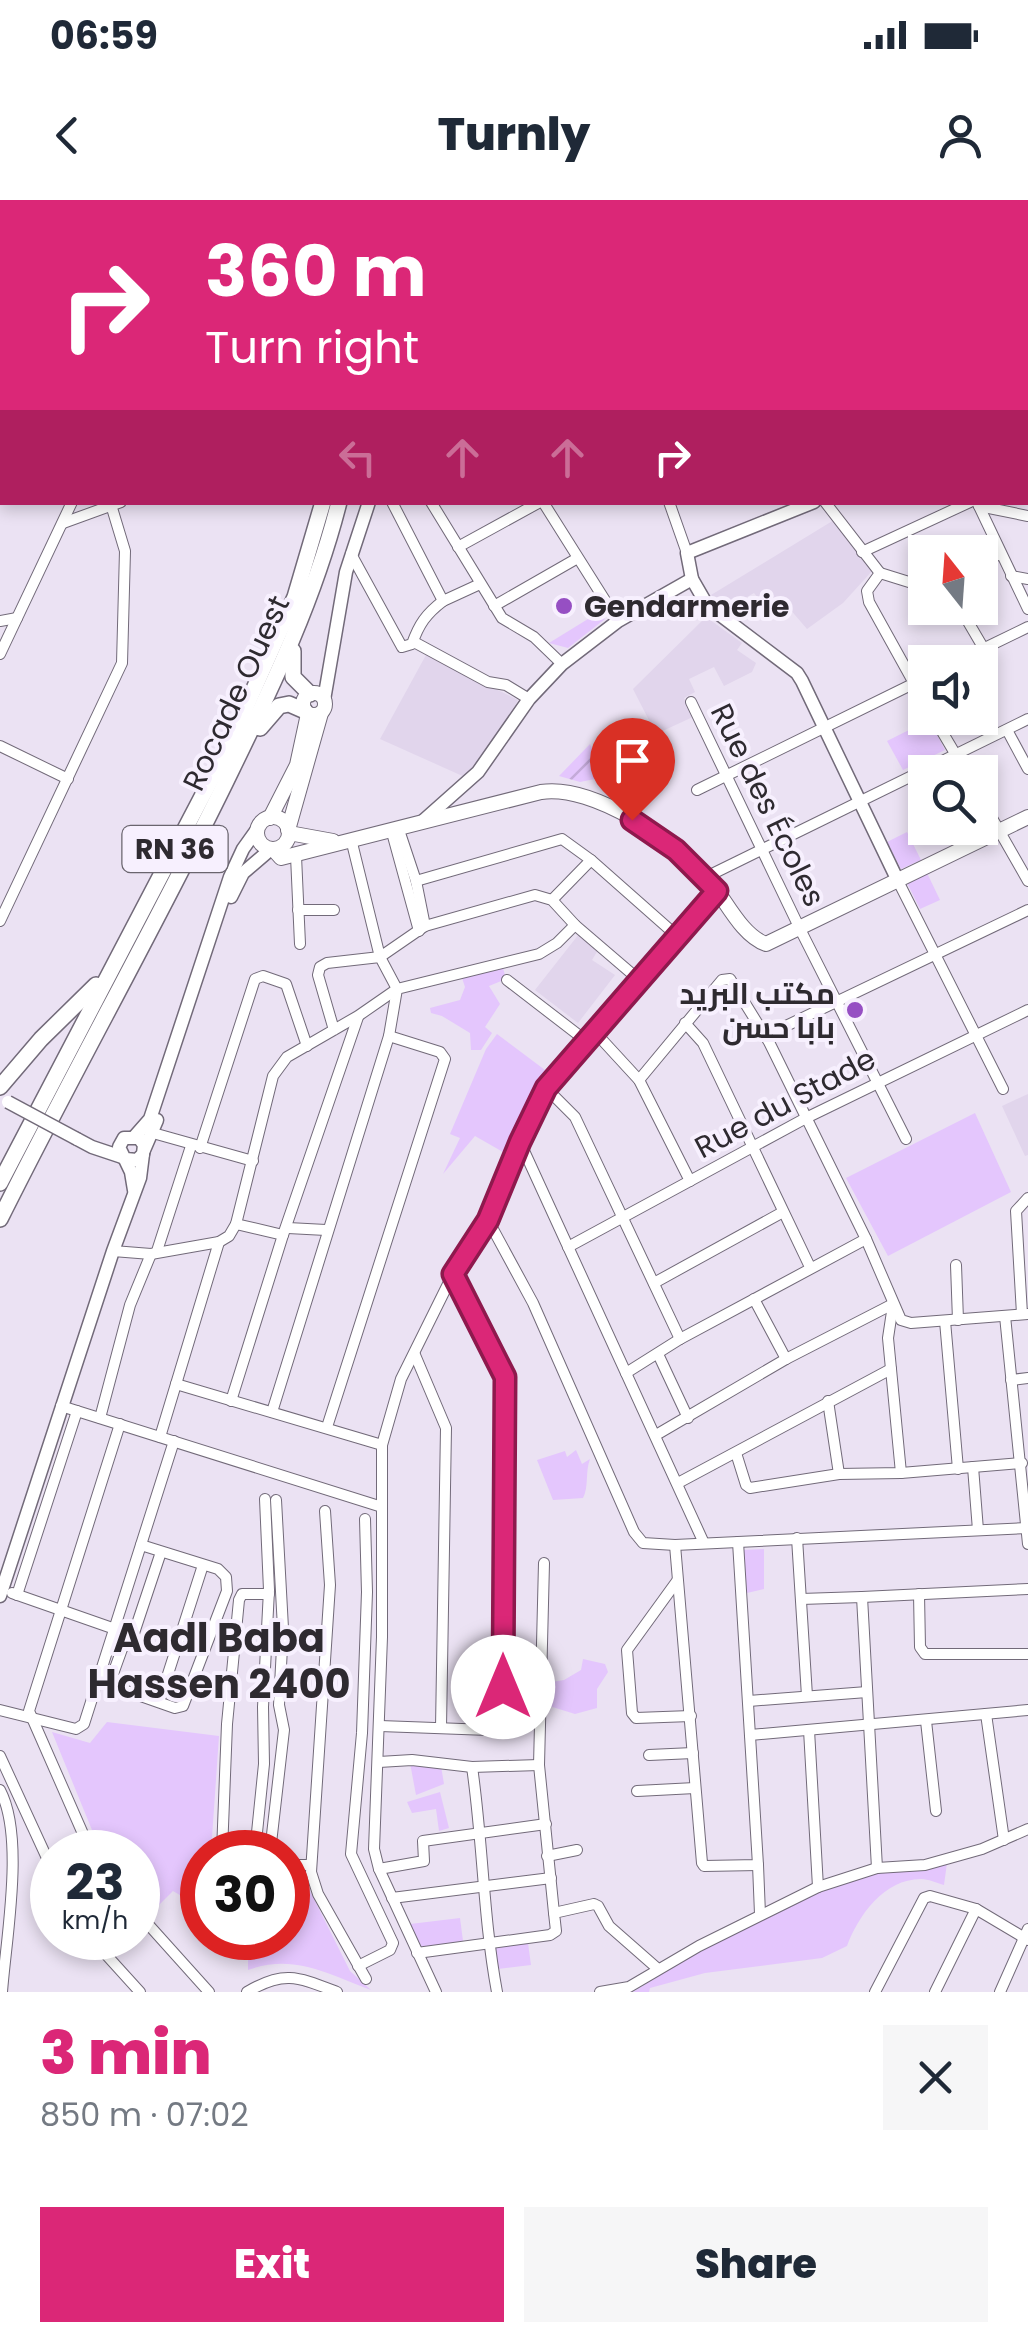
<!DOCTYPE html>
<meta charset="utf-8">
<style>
:root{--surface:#fff;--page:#f6f6f7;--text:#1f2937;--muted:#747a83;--accent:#db2777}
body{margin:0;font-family:Poppins,Cairo,sans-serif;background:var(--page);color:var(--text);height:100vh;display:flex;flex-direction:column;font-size:38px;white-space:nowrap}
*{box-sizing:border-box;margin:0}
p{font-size:32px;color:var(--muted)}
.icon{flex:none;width:55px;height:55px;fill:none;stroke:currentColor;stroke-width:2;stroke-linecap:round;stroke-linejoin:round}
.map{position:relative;height:1792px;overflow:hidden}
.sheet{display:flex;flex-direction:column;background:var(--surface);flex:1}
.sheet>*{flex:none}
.guide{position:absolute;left:0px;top:0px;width:1030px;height:305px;box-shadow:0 5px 15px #0003;background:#db2777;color:#fff;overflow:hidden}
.needle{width:65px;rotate:343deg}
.controls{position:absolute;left:908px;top:335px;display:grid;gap:20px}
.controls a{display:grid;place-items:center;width:90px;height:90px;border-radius:0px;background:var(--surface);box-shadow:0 5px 15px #0003;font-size:50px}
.speed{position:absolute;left:30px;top:1630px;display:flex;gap:20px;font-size:50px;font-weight:700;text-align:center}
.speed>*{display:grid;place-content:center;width:130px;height:130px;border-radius:50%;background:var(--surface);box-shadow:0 5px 15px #0003;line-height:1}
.speed small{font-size:25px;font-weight:400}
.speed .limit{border:15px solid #d22;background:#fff;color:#111}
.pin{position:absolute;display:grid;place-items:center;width:85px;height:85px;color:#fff;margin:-102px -42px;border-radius:50% 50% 50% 0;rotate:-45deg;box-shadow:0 0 10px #0007}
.pin .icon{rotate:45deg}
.me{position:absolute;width:110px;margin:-55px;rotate:0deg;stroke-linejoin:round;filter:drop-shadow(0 0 8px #0008)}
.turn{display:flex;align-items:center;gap:35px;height:210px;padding:0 40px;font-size:45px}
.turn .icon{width:130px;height:130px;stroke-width:2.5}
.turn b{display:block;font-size:70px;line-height:85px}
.lanes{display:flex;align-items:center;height:95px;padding:0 40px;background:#0003;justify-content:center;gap:50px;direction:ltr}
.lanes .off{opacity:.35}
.round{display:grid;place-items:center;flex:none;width:105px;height:105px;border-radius:0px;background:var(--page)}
.overview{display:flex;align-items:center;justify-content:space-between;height:170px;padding:0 40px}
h1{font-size:60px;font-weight:800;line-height:75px;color:var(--accent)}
.cta{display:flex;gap:20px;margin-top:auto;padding:20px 40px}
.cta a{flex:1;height:115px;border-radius:0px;background:var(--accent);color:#fff;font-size:40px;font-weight:800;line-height:115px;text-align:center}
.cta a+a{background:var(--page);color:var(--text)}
.status{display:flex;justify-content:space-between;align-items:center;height:70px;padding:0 50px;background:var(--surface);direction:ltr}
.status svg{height:28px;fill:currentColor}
header{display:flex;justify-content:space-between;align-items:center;height:130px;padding:0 40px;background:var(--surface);font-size:45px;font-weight:800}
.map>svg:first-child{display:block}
.built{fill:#e1d5ec}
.green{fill:#e4c6fd}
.garden{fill:url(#garden-furrows)}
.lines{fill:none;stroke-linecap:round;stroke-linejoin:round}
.minor-casing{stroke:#726a79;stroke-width:12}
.tertiary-casing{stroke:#726a79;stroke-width:15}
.secondary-casing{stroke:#726a79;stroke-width:16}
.trunk-casing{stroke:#726a79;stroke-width:18}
.minor{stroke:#fff;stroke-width:10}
.tertiary{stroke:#fff;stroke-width:12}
.secondary{stroke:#fff;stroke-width:14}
.trunk{stroke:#fff;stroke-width:15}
.tertiary-bridge-casing{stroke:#726a79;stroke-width:15;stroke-linecap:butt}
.tertiary-bridge{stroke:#fff;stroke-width:12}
.route-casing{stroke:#8e194d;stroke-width:25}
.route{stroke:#db2777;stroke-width:18}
.poi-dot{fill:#964fc3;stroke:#f7f0fe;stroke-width:4}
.labels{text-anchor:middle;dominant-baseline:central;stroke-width:8;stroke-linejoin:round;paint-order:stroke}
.shield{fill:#f7f0fe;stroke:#6a656e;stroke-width:2.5}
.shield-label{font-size:28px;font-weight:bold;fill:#2e2a30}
.poi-label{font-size:30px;font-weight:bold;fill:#2e2a30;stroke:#f7f0fe;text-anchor:start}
.street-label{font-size:30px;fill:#2e2a30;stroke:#f7f0fe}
.district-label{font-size:40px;font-weight:bold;fill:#2e2a30;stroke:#f7f0fe}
</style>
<div class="status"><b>06:59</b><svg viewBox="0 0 49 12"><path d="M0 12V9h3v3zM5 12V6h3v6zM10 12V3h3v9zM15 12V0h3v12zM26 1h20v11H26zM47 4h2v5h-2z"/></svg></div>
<header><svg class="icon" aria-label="back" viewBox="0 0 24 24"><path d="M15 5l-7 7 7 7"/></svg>Turnly<svg class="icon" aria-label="person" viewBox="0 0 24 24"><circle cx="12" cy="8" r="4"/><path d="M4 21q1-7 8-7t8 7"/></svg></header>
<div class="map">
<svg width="1028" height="1792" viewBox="0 0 1028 1792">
<defs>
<pattern id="garden-furrows" width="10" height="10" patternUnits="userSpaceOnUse" patternTransform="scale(2.5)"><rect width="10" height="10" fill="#e4c6fd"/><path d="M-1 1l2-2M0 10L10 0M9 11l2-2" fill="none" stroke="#c4aad9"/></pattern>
</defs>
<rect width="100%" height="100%" fill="#ebe2f3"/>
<!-- built -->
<g class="built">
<path d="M 834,320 L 873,370 L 843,403 L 807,429 L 789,408 L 772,416 L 754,393 L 723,411 L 722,404 L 711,395 Z"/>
<path d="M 706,417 L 742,443 L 737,450 L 756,463 L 752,472 L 724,486 L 714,467 L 689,479 L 695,492 L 684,498 L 695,516 L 656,534 L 633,489 Z"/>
<path d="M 426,455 L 518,500 L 503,530 L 467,578 L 380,539 Z"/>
<path d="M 579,734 L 598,750 L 592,760 L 615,775 L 578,823 L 535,790 Z"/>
<path d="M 1028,894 L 1028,955 L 1025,956 L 1002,906 Z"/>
</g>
<!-- green -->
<g class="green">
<path d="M 601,411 L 605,419 L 568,448 L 549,443 Z"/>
<path d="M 929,520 L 945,550 L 903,570 L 887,541 Z"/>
<path d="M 907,632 L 921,660 L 901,669 L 887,642 Z"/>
<path d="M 927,673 L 940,700 L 920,709 L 907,683 Z"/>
<path d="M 503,768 L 506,779 L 489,786 L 500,804 L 485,827 L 492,833 L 481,850 L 471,850 L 470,833 L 442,816 L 431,813 L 430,808 L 460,800 L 465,787 L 462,778 Z"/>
<path d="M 497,834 L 545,870 L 503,952 L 475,936 L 443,974 L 460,938 L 450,934 L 486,849 Z"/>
<path d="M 975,913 L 1011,992 L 888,1056 L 846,978 Z"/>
<path d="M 576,1250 L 582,1264 L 590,1259 C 585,1272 589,1287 583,1298 L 553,1300 L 537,1260 L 565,1251 L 567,1257 Z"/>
<path d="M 764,1349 L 764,1389 L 747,1393 L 743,1350 Z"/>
<path d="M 583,1459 L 605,1464 L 608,1472 L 597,1489 L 597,1508 L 575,1514 L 546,1505 L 546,1483 L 564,1480 L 581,1470 Z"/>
<path d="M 107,1522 L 219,1536 L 211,1652 L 202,1652 L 202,1708 L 173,1691 L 153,1711 L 138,1695 L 138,1652 L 101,1652 L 52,1532 L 90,1543 Z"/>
<path d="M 410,1563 L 441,1566 L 444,1584 L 416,1595 Z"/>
<path d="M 440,1592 L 449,1628 L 439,1631 L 436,1609 L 412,1613 L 407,1602 Z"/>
<path d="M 947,1663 L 944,1685 C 937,1683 928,1679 921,1679 C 884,1679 858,1716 847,1746 L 822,1758 L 705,1773 L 650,1788 L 649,1792 L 633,1792 C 705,1746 816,1682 900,1667 C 915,1664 932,1664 947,1663 Z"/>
<path d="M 288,1670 L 300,1671 L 350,1771 L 371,1790 C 328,1774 294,1753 248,1770 L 248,1746 L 241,1738 L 288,1738 Z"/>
<path d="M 460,1718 L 463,1741 L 422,1748 L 410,1724 Z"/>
<path d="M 528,1743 L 531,1765 L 498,1769 L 495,1748 Z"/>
</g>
<!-- garden -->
<path class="garden" d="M 590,544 L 605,577 L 580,582 L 559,576 Z"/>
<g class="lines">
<defs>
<g id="minor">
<path d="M 457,0 L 458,2"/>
<path d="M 518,0 L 519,2"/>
<path d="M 816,0 L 822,2"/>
<path d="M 970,0 L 976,2"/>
<path d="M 693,2 L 699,0"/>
<path d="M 872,2 L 874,0"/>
<path d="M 392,302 L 443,401 L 480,384"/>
<path d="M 431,302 L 502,418 L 534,437 L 562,464"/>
<path d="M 543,302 L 618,421"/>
<path d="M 669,302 L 687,353"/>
<path d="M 825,302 L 880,373 L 867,391 L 869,402 L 925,503"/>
<path d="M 977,302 L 1028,409"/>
<path d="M 979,306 L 1028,316"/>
<path d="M 63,323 L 121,302"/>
<path d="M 458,347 L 540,302"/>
<path d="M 862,352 L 970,302"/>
<path d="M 351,354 L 402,447 L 412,444 C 419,424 426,414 443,401"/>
<path d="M 980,363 L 1000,354"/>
<path d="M 880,373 L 925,387"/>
<path d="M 1011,376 L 1028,379"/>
<path d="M 494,406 L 576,359"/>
<path d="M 960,408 L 984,449"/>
<path d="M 0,421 L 17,418"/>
<path d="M 414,442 L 488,482 L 506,485 L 529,499"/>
<path d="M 0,454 L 72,302"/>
<path d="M 956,462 L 1028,427"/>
<path d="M 691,502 L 800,729 L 906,939"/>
<path d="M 934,518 L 966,572"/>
<path d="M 1007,530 L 1028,569"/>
<path d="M 0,546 L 68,579"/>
<path d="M 697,590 L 925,478"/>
<path d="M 980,597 L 1028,681"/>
<path d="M 398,627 L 416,681 L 425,726"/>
<path d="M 391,629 L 419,731"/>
<path d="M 351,639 L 380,757 L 425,726 L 535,695 L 552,700 L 575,725 L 638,779"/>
<path d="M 296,656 L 300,744"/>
<path d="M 706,677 L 1028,519"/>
<path d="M 416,681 L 562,639 L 591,660 L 677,736"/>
<path d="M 898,681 L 1003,889"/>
<path d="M 552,700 L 591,660"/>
<path d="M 298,710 L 334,710"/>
<path d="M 0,721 L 122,463 L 125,351 L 112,308"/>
<path d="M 507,780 L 585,840"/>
<path d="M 685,823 L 703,843 L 810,1067"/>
<path d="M 593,830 L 639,880 L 690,981"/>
<path d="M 765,836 L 1028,710"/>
<path d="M 639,880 L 722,780 L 730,779 L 769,842 L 866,1039 L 901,1120 L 911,1123 L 1028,1114"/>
<path d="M 546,888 L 575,917 L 680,1139"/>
<path d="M 153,933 L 253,961"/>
<path d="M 520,942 L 703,1341"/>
<path d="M 200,948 L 255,779 L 263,776 L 286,784 L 307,846"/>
<path d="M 488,1020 L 533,1103 L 634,1332 L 643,1343 L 675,1345 L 1027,1328"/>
<path d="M 236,1024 L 283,1035"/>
<path d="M 288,1028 L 326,1030"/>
<path d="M 568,1047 L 806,918 L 1028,810"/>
<path d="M 113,1051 L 151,1054 L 219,1042 L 229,1036 L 236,1024 L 273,876 L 287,857 L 358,816 L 397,789 L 380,757 L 327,763 L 320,767 L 318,775 L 334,830"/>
<path d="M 157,1051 L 191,946"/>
<path d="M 956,1065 L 958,1120"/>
<path d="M 654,1083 L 783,1012"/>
<path d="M 754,1099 L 786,1159"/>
<path d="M 893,1105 L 888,1138 L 901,1273"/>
<path d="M 1022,1114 L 1016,1011 L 1028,998"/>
<path d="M 1005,1116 L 1028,1344"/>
<path d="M 945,1121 L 958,1269"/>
<path d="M 658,1154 L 688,1218"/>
<path d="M 415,1155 L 446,1228 L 441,1528"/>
<path d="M 626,1173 L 680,1139 L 866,1039"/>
<path d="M 1011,1180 L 1028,1178"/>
<path d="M 176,1184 L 382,1245"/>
<path d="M 231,1201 L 283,1035 L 358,817"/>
<path d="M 828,1201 L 839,1274"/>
<path d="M 61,1206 L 382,1307 L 382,1437 L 374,1649 L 379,1669 L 436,1792"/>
<path d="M 272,1212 L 389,836 L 397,789 L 539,754 L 557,743 L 575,725"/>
<path d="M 100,1218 L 130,1105 L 151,1054"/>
<path d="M 327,1227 L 445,859 L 440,852 L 389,836"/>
<path d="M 656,1235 L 786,1159 L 893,1104"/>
<path d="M 160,1237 L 219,1042"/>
<path d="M 736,1253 L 746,1285 L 750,1288 L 839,1274 L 901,1273 L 1022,1263"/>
<path d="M 973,1267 L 978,1330"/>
<path d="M 678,1283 L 891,1169"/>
<path d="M 382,1307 L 382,1245 L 401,1179 L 453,1074 L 488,1020 L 520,942 L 546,888 L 717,691"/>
<path d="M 325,1311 L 330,1385 L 311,1672 L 318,1694 L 366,1779"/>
<path d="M 797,1338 L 807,1496"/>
<path d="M 675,1345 L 702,1663 L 704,1666 L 758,1665 L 738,1342"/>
<path d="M 544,1363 L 539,1565 L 554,1713"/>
<path d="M 677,1381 L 627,1450 L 632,1513 L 636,1518 L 691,1516"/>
<path d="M 12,1393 L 115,1429"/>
<path d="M 919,1394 L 920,1447 L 925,1454 L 1028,1454"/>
<path d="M 17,1395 L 77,1211"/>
<path d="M 862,1397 L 1028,1389"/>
<path d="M 801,1399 L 862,1397 L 877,1668"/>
<path d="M 98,1481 L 175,1508 L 183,1506 L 227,1391 L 226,1377 L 218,1369 L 141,1345"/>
<path d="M 109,1485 L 122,1449 L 134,1433 L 161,1352"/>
<path d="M 749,1501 L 867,1492"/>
<path d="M 159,1502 L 203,1365"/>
<path d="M 0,1510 L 76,1529 L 84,1524 L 174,1241"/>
<path d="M 986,1514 L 1004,1640"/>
<path d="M 926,1521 L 936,1611"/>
<path d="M 380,1526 L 489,1530 L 499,1523 L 503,1487 L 505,1177 L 453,1074"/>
<path d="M 809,1530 L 818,1687"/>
<path d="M 750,1535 L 1028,1510"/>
<path d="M 649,1555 L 693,1553"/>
<path d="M 0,1556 L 52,1669"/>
<path d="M 379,1562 L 412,1560 L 472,1567 L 539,1565"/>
<path d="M 472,1567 C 483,1642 483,1717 497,1792"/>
<path d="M 0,1590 C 25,1637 6,1738 2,1792"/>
<path d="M 637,1591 L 695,1588"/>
<path d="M 91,1652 L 29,1511 L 120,1224"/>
<path d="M 222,1652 L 227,1524 L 239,1400 L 242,1394 L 269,1394"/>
<path d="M 255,1652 L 264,1564 L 263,1507 L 269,1390 L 265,1299"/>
<path d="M 270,1652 L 284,1530 L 279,1505 L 283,1428 L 276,1300"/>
<path d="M 547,1656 L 577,1650"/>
<path d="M 288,1665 L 310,1665"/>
<path d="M 758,1665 L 760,1714"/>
<path d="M 379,1669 L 424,1661 L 423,1641 L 546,1624"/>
<path d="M 392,1698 L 551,1678"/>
<path d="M 138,1713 L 209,1792"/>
<path d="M 91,1738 L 140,1792"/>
<path d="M 417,1753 L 550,1735 L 556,1731 L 554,1713 L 594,1704 L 598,1706 L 609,1726 L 658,1769"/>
<path d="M 358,1766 L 390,1750 L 393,1743 L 351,1654 L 362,1533 L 367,1392 L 365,1319"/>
<path d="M 247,1792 C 284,1770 298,1777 337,1792"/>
<path d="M 600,1792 L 629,1787 L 699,1746 L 818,1687 L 877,1668 L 925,1665 L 982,1649 L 1028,1629"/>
<path d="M 875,1792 L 924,1698 L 930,1696 L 976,1709"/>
<path d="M 935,1792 L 976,1709 L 1028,1740"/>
<path d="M 1000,1792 L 1028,1729"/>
</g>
<g id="tertiary">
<path d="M 367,2 L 367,0"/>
<path d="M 1028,214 L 1028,213"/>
<path d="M 814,302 L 687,353 L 692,379 L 707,405 L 797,473 L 802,481 L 898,681"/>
<path d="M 324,500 L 346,372 L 369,302"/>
<path d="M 424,620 L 478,572 L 529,499 L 562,464 L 618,421 L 692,379"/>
<path d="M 231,697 L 243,673 L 271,649"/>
<path d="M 135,936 L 150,919 L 230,677 L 243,649 L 258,628"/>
<path d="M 77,939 L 92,947 L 122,957"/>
<path d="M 144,950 L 157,920"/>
<path d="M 126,959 L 137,960 L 143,954 L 144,945 L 139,938 L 124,938 L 119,947 L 131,972 L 134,990"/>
<path d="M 0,1396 L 113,1051 L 140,978 L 143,954"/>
</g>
<g id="secondary">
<circle cx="314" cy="504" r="11"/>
<circle cx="273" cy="633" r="16"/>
<path d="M 270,618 L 297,565 L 308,514"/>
<path d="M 288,630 L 321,513"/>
<path d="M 289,633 L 333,641"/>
<path d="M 273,649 L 281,658 L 541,592 C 593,584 677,641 709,680 C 726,700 741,735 766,744 L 1028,617"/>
</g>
<g id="trunk">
<path d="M 314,0 L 315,2"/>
<path d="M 330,0 L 331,2"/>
<path d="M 293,451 L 293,477 L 310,494"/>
<path d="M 260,528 L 279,506 L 289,504 L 305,511"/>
<path d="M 0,887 L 41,839 L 96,785"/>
<path d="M 0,983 L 228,547 L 295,397 L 323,302"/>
<path d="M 0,1019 C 75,868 158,722 231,571 C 274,483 315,397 339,302"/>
</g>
</defs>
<!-- minor casing -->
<use href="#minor" class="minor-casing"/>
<!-- tertiary casing -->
<use href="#tertiary" class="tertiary-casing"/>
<!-- secondary casing -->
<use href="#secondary" class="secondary-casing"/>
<!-- trunk casing -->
<use href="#trunk" class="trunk-casing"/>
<!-- minor -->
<use href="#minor" class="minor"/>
<!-- tertiary -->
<use href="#tertiary" class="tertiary"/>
<!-- secondary -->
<use href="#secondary" class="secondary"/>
<!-- trunk -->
<use href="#trunk" class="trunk"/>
<defs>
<path id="tertiary-bridge" d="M 8,902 L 77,939"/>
</defs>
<!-- tertiary-bridge casing -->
<use href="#tertiary-bridge" class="tertiary-bridge-casing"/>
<!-- tertiary-bridge -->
<use href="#tertiary-bridge" class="tertiary-bridge"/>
</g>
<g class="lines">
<defs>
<path id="route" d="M 503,1487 L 505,1177 L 453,1074 L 488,1020 L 520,942 L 546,888 L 717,691 L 676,650 L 632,620"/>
</defs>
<!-- route casing -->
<use href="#route" class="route-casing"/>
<!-- route -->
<use href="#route" class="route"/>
</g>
<!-- markers -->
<g class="poi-dot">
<circle cx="564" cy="406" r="10"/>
<circle cx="855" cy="810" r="10"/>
</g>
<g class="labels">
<!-- shield labels -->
<rect class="shield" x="122.5" y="626" width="105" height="46" rx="8"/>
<g class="shield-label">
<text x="175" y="649">RN 36</text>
</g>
<!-- poi labels -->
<g class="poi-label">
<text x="584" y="406">Gendarmerie</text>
<text x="835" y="793" text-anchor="end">مكتب البريد<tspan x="835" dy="34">بابا حسن</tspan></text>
</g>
<!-- street labels -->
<g class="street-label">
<text transform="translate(236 493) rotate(-65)">Rocade Ouest</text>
<text transform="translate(768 605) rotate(64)">Rue des Écoles</text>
<text transform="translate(785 903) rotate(-28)">Rue du Stade</text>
</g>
<!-- district labels -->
<g class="district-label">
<text x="219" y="1438">Aadl Baba<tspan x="219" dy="46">Hassen 2400</tspan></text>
</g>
</g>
</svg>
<div class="controls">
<a><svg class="needle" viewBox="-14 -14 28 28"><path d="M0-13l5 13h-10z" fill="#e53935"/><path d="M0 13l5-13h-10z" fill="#747a83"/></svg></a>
<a><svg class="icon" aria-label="sound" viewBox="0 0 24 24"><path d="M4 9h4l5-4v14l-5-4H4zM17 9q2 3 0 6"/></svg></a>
<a><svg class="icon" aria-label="search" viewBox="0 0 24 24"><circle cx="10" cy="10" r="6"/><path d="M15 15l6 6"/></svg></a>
</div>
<div class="speed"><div>23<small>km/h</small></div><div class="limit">30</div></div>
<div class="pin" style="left:632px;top:620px;background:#d93025"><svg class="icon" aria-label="arrive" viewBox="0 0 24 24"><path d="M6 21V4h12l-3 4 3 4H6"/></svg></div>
<svg class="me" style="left:503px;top:1487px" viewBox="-20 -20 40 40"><circle r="19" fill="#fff"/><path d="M0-13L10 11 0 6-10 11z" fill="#db2777"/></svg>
<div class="guide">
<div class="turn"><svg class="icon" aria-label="right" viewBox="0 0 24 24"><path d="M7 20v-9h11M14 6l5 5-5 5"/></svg><div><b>360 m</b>Turn right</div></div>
<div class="lanes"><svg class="icon off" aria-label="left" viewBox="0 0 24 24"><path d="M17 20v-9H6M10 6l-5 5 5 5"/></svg><svg class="icon off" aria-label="ahead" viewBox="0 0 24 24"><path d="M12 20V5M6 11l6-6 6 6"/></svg><svg class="icon off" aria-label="ahead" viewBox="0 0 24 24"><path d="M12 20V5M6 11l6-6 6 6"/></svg><svg class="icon" aria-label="right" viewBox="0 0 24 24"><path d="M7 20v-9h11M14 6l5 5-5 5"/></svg></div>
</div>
</div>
<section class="sheet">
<div class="overview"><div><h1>3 min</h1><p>850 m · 07:02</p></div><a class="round"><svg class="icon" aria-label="close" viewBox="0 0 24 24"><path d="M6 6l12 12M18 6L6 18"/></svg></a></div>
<div class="cta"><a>Exit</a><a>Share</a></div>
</section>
